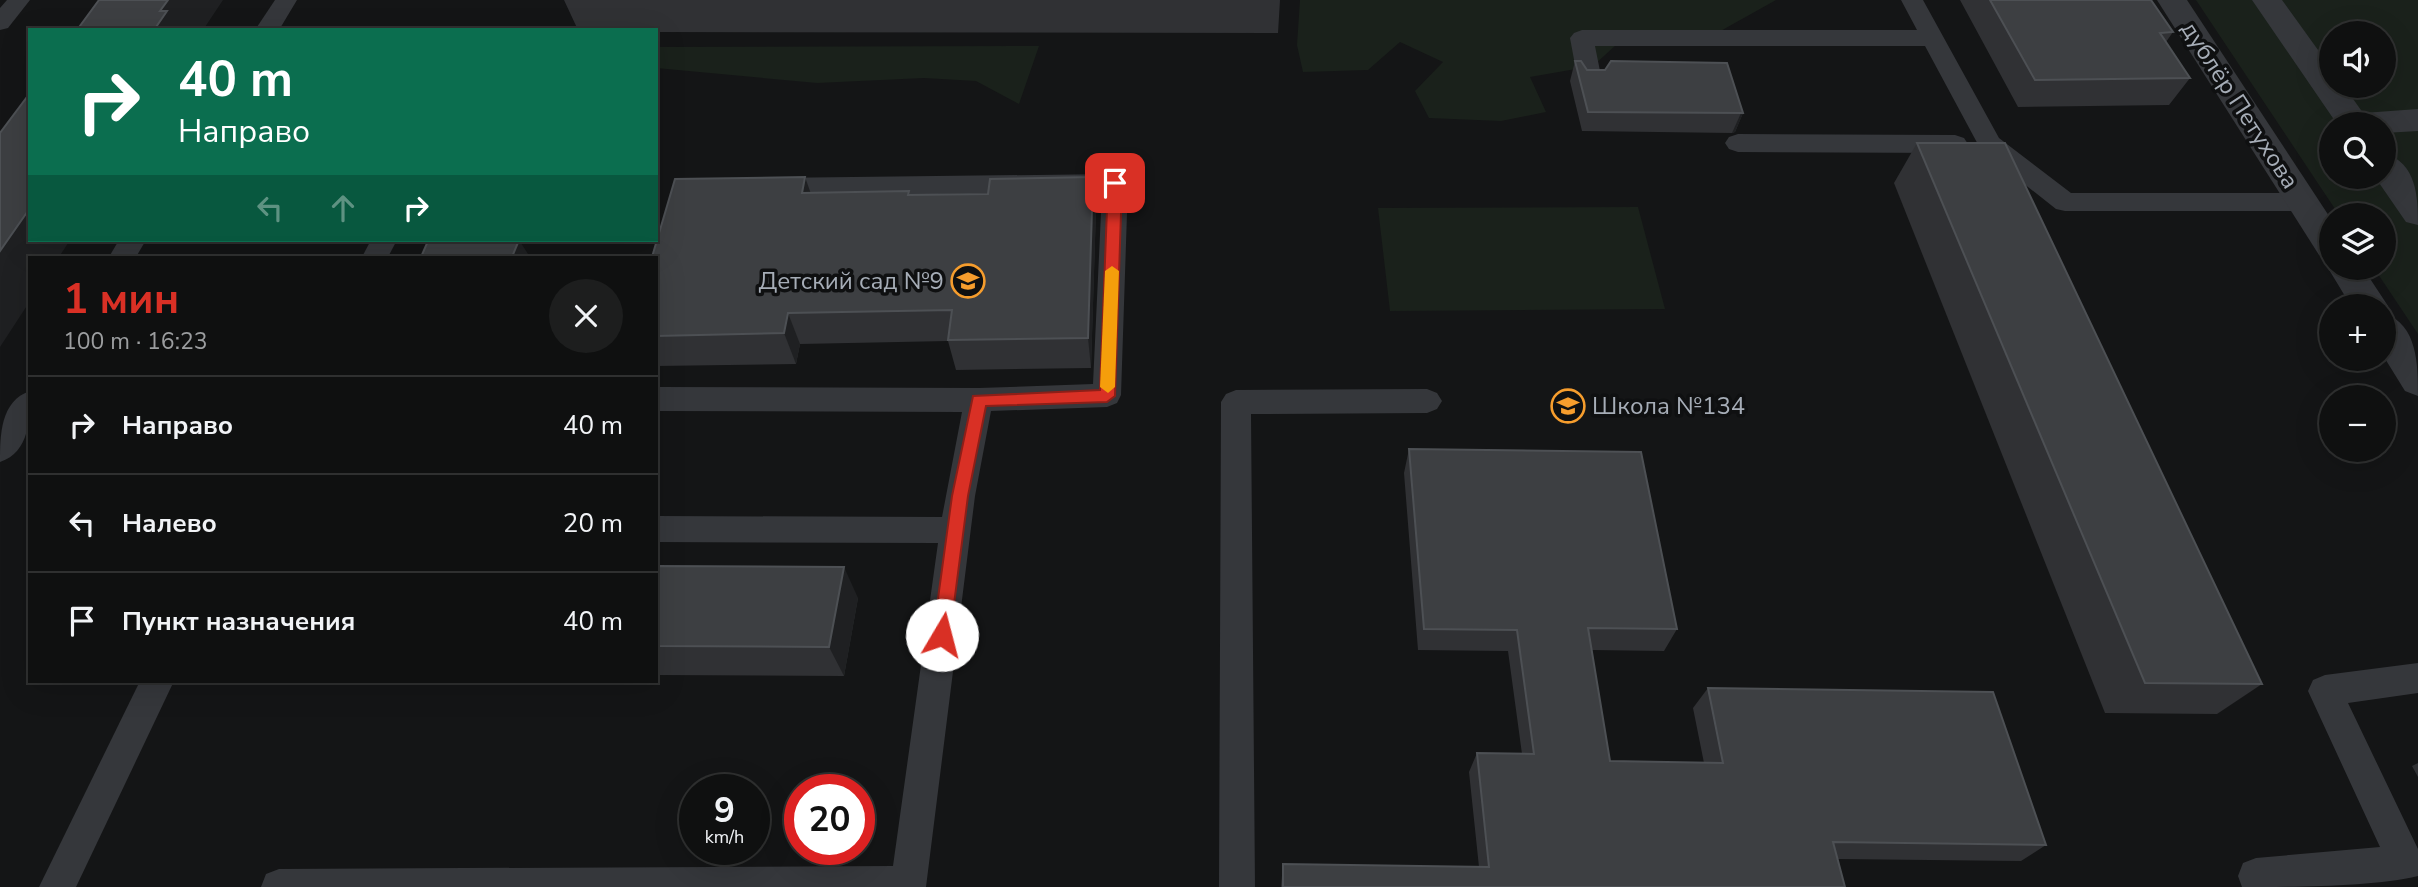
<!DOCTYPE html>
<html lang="ru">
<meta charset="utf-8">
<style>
:root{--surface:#0f1010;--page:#1d1e1e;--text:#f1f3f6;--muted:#9b9d9f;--line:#2f3030;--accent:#d93025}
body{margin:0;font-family:"Nunito Sans",sans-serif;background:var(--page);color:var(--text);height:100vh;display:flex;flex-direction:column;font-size:26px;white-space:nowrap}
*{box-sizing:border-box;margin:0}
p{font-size:23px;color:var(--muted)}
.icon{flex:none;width:38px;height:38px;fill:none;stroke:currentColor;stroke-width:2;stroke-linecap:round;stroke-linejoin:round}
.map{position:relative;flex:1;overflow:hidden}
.details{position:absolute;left:28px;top:256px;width:630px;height:427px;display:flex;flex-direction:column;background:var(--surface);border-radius:0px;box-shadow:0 7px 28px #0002,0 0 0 2px var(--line)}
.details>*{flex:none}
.guide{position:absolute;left:28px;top:28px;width:630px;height:214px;border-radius:0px;box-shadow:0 7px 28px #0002,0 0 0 2px var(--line);background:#0b6e4f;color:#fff;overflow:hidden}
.tools{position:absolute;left:2319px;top:21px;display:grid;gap:14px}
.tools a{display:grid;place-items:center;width:77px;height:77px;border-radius:50%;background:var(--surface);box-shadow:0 7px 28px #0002,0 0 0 2px var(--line);font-size:35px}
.speed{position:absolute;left:679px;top:774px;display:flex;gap:14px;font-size:35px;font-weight:700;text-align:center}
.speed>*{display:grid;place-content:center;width:91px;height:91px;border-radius:50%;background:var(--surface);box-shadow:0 7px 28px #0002,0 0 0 2px var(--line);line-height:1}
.speed small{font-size:18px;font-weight:400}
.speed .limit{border:10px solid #d22;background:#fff;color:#111}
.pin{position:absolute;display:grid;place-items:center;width:60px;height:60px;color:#fff;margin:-30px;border-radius:14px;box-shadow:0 4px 10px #0006}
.me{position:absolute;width:77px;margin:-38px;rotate:8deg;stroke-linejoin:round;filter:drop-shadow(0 0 5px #0008)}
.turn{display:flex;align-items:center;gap:24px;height:147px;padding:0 35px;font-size:32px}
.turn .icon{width:91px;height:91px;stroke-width:2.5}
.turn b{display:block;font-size:49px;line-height:60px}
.lanes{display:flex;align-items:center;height:66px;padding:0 35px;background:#0003;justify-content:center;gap:35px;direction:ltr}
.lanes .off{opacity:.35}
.round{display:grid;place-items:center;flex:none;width:74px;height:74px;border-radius:37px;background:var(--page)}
.overview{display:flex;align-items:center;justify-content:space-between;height:119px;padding:0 35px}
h1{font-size:42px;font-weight:700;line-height:52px;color:var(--accent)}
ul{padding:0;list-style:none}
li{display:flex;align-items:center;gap:21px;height:98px;padding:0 35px;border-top:2px solid var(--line)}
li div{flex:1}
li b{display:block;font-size:26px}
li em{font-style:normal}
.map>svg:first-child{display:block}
.green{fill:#1a211b;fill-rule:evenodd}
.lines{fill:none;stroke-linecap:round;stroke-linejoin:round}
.lane{fill:#35373b;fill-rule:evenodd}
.street{fill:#35373b;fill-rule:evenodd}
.wall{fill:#303134}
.shaded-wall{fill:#1f2022}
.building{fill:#3d3f42;stroke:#4d5054;stroke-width:2}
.route{fill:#d93025;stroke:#8d1f18;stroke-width:2}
.slow{fill:#f59e0b}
.labels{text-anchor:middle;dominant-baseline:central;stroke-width:7;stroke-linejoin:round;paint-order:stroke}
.street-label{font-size:24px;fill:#a6adb7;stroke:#0f1011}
.poi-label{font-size:24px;fill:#a6adb7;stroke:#0f1011;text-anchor:end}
</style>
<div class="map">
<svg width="2418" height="887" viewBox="0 0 2418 887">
<rect width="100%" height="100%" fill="#141516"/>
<!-- green -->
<g class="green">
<path d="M 1300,0 L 1776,0 L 1717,33 L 1628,34 L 1593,66 L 1530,77 L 1546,112 L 1501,121 L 1429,118 L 1415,91 L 1443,62 L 1400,42 L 1368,70 L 1303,72 L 1297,45 Z"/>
<path d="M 2196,0 L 2418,0 L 2418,334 L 2374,268 L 2384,268 L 2384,215 L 2339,215 ZM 2331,33 L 2384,33 L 2384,86 L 2331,86 ZM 2331,124 L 2384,124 L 2384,177 L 2331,177 Z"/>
<path d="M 1039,46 L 1019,104 L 976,81 L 924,78 L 817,83 L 656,68 L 656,47 Z"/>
<path d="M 1638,207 L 1665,309 L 1390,311 L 1378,208 Z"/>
</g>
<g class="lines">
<!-- lane -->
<g class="lane">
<path d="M 7,0 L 30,0 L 8,28 L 0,30 L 0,8 Z"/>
<path d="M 275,0 L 297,0 L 279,30 L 255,30 Z"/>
<path d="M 1901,0 L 1923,0 L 1999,138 L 2071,193 L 2302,193 L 2311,195 L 2315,202 L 2311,209 L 2302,211 L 2065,211 L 2056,209 L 1981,150 L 1925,46 L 1595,46 L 1602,81 L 1599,87 L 1581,87 L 1578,81 L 1570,38 L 1574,33 L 1582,30 L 1917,30 Z"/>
<path d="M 1738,134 L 1955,135 L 1964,138 L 1968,144 L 1964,150 L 1955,153 L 1738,152 L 1729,149 L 1725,143 L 1729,137 Z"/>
<path d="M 1115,174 L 1124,177 L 1128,183 L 1121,395 L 1117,403 L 1107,407 L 991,411 L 975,496 L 926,887 L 261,887 L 266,874 L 279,869 L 893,866 L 938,543 L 656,542 L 656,516 L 942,517 L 962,412 L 656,411 L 656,387 L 979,388 L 1093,384 L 1102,192 L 770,196 L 761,193 L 757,187 L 761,181 L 770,178 Z"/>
<path d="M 119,240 L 146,240 L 136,257 L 109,257 Z"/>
<path d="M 371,240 L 397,240 L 388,257 L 362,257 Z"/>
<path d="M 1427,389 L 1437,393 L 1442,401 L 1437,409 L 1427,413 L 1251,414 L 1255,887 L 1219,887 L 1221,402 L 1226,394 L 1236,390 Z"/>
<path d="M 30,391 C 30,418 30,452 0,462 C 0,436 0,401 30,391 Z"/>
<path d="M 2418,663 L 2418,693 L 2348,703 L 2418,849 L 2418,876 C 2374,887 2291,887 2242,887 L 2238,876 L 2243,863 L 2256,858 L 2380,847 L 2308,691 L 2313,680 L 2325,675 Z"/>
<path d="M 140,681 L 174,681 L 76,887 L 39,887 Z"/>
</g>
<!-- street -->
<g class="street">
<path d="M 2157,0 L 2187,0 L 2331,219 L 2331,259 L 2319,255 Z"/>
<path d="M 2252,0 L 2282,0 L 2331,68 L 2331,86 L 2344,86 L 2363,113 L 2418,109 L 2418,131 L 2384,133 L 2384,124 L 2337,124 Z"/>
<path d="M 2384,153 C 2417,163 2418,197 2418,225 L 2406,222 L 2375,177 L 2384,177 Z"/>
<path d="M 2331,262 L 2331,268 L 2363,268 L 2388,306 L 2384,313 C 2418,325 2418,365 2418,396 L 2405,391 L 2384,357 L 2384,306 L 2351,306 L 2328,268 Z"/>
</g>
</g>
<!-- wall -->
<g class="wall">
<path d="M 564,0 L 1280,0 L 1278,33 L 656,32 L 656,30 L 578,30 Z"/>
<path d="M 1960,0 L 2151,0 L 2173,32 L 2166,42 L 2190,78 L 2169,105 L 2018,107 Z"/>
<path d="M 1575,61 L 1587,70 L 1743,113 L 1735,132 L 1732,133 L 1582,131 L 1570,81 Z"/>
<path d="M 1917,143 L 2262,684 L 2217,714 L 2105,713 L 1894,183 Z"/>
<path d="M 909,191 L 910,195 L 1096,209 L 1091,368 L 956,370 L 948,341 L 800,344 L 796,364 L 656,366 L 656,257 L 811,193 Z"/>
<path d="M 1409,449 L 1677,629 L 1664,651 L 1592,650 L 1610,761 L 1704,763 L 1693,708 L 1708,688 L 2046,845 L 2021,861 L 1838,859 L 1845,887 L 1281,887 L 1283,864 L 1479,867 L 1469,772 L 1477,753 L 1522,754 L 1508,651 L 1418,650 L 1404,473 Z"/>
<path d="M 656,566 L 858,598 L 844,676 L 656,675 Z"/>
<path d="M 2418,763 L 2418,777 L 2412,766 Z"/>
</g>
<!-- shaded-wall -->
<g class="shaded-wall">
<path d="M 168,0 L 223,0 L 203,30 L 154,30 L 160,11 Z"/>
<path d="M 1741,113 L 1743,113 L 1735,132 L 1732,133 Z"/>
<path d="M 805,177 L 816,208 L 802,193 Z"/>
<path d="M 1093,177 L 1096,209 L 1091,368 L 1088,338 Z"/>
<path d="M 30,208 L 30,240 L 70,240 L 59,257 L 30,257 L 30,301 L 0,347 L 0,251 Z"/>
<path d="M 519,240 L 530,257 L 512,257 Z"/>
<path d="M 788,313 L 800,344 L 796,364 L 784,333 Z"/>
<path d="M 844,567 L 858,598 L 844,676 L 829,647 Z"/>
</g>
<!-- building -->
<g class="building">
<path d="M 99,0 L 168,0 L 160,11 L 167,11 L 154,30 L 77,30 Z"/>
<path d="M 1990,0 L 2151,0 L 2173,32 L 2160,33 L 2190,78 L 2035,80 Z"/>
<path d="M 1575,61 L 1581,61 L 1587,70 L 1605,70 L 1611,61 L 1727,63 L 1743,113 L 1588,112 Z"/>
<path d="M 30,93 L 30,208 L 0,251 L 0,133 Z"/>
<path d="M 1917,143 L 2005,143 L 2262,684 L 2145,683 Z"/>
<path d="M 805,177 L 802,193 L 909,191 L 908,195 L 988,194 L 990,179 L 1093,177 L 1088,338 L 948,340 L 952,310 L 788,313 L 784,333 L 656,336 L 656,257 L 652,257 L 675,179 Z"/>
<path d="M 519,240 L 512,257 L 421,257 L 428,241 Z"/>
<path d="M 1409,449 L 1641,452 L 1677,629 L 1588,628 L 1610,761 L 1723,763 L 1708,688 L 1993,692 L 2046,845 L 1833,842 L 1845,887 L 1283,887 L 1283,864 L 1489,867 L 1477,753 L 1534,754 L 1517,630 L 1424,629 Z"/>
<path d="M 656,566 L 844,567 L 829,647 L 656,646 Z"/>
</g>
<!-- route -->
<path class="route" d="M 1115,178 L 1122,183 L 1115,396 L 1107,402 L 986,406 L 968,496 L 950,635 L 948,641 L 935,641 L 933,635 L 952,496 L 973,396 L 1100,390 L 1108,183 Z"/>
<!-- slow -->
<path class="slow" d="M 1112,266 L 1119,271 L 1115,387 L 1108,393 L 1100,387 L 1105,271 Z"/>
<!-- icons -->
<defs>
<symbol id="school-ring" viewBox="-11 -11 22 22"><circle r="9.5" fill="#0f1011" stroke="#f69d2d" stroke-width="1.5"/><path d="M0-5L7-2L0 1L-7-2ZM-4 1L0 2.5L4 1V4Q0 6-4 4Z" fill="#f69d2d"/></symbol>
</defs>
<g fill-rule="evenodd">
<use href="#school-ring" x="949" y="262" width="38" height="38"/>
<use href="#school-ring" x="1549" y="387" width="38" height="38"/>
</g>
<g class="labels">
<!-- street labels -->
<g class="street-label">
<text transform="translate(2240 105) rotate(57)">дублёр Петухова</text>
</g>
<!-- poi labels -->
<g class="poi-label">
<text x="944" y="281">Детский сад №9</text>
<text x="1592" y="406" text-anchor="start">Школа №134</text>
</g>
</g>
</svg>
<div class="tools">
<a><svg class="icon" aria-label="sound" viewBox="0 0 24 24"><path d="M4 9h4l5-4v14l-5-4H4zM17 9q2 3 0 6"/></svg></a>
<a><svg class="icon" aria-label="search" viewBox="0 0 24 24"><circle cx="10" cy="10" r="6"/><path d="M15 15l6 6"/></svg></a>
<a><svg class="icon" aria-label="layers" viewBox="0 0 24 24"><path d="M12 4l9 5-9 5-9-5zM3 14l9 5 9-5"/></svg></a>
<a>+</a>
<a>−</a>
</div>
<div class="speed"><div>9<small>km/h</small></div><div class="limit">20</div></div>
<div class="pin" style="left:1115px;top:183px;background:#d93025"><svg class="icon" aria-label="arrive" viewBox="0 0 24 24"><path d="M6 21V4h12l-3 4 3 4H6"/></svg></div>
<svg class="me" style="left:942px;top:635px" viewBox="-20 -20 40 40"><circle r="19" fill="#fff"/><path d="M0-13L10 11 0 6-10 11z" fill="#d93025"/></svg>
<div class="guide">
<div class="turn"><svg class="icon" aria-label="right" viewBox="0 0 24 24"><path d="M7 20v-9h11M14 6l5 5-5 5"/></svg><div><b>40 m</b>Направо</div></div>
<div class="lanes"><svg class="icon off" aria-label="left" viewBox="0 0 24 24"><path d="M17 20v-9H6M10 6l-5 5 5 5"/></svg><svg class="icon off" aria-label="ahead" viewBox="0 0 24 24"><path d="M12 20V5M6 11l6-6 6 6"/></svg><svg class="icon" aria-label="right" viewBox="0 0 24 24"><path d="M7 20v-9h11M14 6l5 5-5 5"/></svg></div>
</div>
<section class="details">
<div class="overview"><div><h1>1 мин</h1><p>100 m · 16:23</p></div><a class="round"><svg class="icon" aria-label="close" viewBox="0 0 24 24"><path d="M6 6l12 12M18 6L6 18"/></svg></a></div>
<ul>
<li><svg class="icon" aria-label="right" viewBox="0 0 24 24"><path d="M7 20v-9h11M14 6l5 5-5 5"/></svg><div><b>Направо</b></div><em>40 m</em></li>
<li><svg class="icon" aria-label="left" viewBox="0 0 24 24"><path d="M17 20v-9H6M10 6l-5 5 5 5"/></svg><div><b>Налево</b></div><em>20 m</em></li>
<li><svg class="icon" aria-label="arrive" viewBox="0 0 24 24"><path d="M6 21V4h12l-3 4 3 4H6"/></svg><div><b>Пункт назначения</b></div><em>40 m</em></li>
</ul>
</section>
</div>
